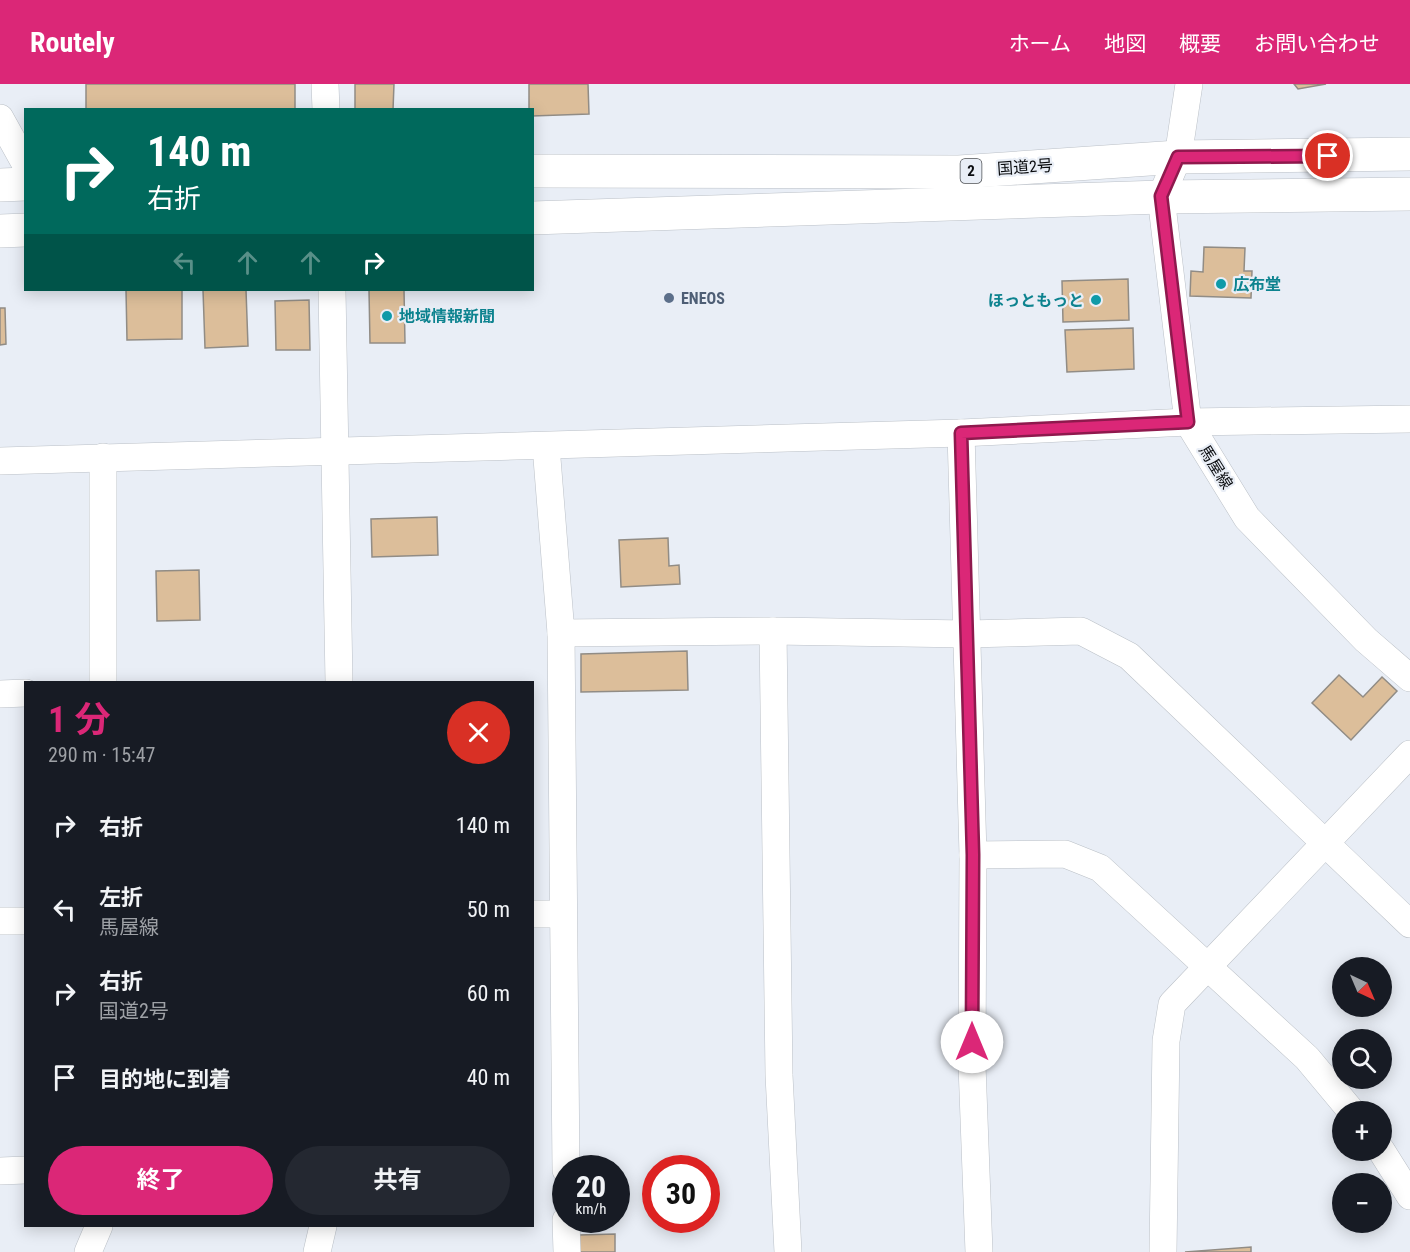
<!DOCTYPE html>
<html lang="ja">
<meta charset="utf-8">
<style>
:root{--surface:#171b24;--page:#242831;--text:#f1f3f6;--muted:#9ea1a6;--accent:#db2777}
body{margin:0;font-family:"Roboto Condensed","Noto Sans JP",sans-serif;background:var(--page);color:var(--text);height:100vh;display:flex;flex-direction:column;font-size:22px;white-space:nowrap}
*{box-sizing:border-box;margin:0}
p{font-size:20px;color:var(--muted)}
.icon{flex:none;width:33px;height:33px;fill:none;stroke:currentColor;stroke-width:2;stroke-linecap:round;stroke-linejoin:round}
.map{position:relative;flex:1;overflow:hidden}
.panel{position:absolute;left:24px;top:597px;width:510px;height:546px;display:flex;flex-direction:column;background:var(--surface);border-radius:0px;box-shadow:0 3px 15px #0003}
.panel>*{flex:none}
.guide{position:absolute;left:24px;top:24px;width:510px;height:183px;border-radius:0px;box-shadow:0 3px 15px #0003;background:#00695c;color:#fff;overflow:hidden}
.needle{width:39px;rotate:136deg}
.fabs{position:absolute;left:1332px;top:873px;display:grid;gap:12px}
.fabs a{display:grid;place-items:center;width:60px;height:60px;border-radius:50%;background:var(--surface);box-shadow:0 3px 15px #0003;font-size:30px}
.speed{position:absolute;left:552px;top:1071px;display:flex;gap:12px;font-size:30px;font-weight:700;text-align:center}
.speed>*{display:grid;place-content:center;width:78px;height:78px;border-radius:50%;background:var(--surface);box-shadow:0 3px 15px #0003;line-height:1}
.speed small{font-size:15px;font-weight:400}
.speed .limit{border:9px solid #d22;background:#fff;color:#111}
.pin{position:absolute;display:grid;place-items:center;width:51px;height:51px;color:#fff;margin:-26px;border:3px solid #fff;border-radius:50%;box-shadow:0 2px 6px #0007}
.me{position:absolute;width:66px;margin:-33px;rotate:0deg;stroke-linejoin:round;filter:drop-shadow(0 0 4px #0008)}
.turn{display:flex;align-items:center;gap:21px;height:126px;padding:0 24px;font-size:27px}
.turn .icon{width:78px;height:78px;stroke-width:2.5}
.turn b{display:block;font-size:42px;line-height:51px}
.lanes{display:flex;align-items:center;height:57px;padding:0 24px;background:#0003;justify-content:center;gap:30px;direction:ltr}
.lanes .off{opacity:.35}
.round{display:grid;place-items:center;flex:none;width:63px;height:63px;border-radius:32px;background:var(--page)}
.head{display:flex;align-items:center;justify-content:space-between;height:102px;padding:0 24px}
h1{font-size:36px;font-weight:700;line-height:45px;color:var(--accent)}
.button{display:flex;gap:12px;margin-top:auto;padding:12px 24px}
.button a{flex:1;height:69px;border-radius:36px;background:var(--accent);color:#fff;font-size:24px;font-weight:700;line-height:69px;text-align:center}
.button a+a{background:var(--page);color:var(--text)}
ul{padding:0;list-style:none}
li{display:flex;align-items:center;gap:18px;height:84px;padding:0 24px}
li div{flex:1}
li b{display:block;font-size:22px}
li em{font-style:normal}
header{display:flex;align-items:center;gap:36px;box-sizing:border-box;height:84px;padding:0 30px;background:var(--accent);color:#fff}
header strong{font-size:28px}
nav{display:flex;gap:33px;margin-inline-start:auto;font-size:21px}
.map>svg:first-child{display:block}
.building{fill:#dcbe9a;stroke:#918c85;stroke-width:1.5}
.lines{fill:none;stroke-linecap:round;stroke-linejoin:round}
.minor-casing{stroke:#bbc0c7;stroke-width:28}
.highway-casing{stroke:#bbc0c7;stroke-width:34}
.minor{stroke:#fff;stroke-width:27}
.highway{stroke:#fff;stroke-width:33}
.route-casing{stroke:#8e194d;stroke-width:15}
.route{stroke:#db2777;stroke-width:10}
.culture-dot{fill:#0f9aa8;stroke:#e9eef6;stroke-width:2}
.service-dot{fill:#5c6f8a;stroke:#e9eef6;stroke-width:2}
.labels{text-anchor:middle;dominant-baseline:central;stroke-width:4.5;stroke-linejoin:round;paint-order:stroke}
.shield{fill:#e9eef6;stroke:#4d5054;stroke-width:1.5}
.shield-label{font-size:15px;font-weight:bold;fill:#0a0c0f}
.street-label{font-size:16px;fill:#0a0c0f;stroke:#e9eef6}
.culture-label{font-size:16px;font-weight:bold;fill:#0d838f;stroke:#e9eef6;text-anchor:start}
.service-label{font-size:16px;font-weight:bold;fill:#4e5e75;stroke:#e9eef6;text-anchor:start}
</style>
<header>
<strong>Routely</strong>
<nav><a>ホーム</a><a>地図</a><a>概要</a><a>お問い合わせ</a></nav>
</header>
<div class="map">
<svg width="1410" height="1168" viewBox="0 0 1410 1168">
<rect width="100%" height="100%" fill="#e9eef6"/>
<!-- building -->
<g class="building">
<rect x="86" y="0" width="209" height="26"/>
<path d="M 355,0 L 394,0 L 393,26 L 355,26 Z"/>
<path d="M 529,0 L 588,0 L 589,30 L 532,32 L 532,26 L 529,26 Z"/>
<path d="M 1294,0 L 1326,0 L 1298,5 Z"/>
<path d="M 1204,163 L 1245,164 L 1244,187 L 1252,187 L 1251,214 L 1190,212 L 1191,187 L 1203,188 Z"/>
<path d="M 1128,195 L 1129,236 L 1063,238 L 1062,197 Z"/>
<path d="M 126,206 L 182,206 L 182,255 L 127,256 Z"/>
<path d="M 203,206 L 246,206 L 248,262 L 205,264 Z"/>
<path d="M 369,206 L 404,206 L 405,259 L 370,259 Z"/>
<path d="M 309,216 L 310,266 L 276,266 L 275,217 Z"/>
<path d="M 0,224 L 5,224 L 6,260 L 0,261 Z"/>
<path d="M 1133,244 L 1134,285 L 1067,288 L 1065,246 Z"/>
<path d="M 437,433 L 438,471 L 372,473 L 371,435 Z"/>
<path d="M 668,454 L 669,482 L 679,481 L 680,500 L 621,503 L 619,456 Z"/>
<path d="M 199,486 L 200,536 L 157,537 L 156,487 Z"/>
<path d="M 687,567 L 688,606 L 581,608 L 581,570 Z"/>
<path d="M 1339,591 L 1363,613 L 1382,593 L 1397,607 L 1351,656 L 1312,619 Z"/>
<path d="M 615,1150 L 615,1168 L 579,1168 L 579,1151 Z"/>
<path d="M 1251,1163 L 1251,1168 L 1185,1168 Z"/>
</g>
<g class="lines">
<defs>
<g id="minor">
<path d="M 325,0 L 326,26"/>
<path d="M 1189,0 L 1178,73 L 1161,113 L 1188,338 L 1247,434 L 1366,556 L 1410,594"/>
<path d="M 0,34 L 26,81"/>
<path d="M 332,206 L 339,598"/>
<path d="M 961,349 L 973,771 L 972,981 L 979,1168"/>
<path d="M 546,362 L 561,549 L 566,1086"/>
<path d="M 103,373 L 103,598"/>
<path d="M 0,377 L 961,349 L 1188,338 L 1410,335"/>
<path d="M 773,547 L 779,991 L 788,1168"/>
<path d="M 561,549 L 773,547 L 968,550 L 1081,547 L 1129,572 L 1410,840"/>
<path d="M 0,610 L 26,609"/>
<path d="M 973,771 L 1065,770 L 1100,784 L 1307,974 L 1352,1028"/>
<path d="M 532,830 L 561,830"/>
<path d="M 0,837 L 26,837"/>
<path d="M 1381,1066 L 1410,1112"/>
<path d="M 0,1087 L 26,1086"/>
<path d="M 566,1136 L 567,1168"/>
<path d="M 88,1168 L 99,1142"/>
<path d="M 317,1168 L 323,1142"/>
<path d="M 1163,1168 L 1166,957 L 1172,920 L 1410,670"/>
</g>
<g id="highway">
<path d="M 532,87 L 959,88 L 1178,73 L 1410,70"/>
<path d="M 0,101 L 26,100"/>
<path d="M 532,134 L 1161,113 L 1410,110"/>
<path d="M 0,147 L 26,146"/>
</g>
</defs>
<!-- minor casing -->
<use href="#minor" class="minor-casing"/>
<!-- highway casing -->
<use href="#highway" class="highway-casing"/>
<!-- minor -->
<use href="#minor" class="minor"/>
<!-- highway -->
<use href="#highway" class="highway"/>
</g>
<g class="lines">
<defs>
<path id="route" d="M 972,958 L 973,771 L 961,349 L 1188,338 L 1161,112 L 1178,73 L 1328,72"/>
</defs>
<!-- route casing -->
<use href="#route" class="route-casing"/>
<!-- route -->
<use href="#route" class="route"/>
</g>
<!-- markers -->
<g class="culture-dot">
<circle cx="1221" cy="200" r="6"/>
<circle cx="1096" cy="216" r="6"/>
<circle cx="387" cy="232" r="6"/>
</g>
<circle class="service-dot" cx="669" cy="214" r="6"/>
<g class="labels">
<!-- shield labels -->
<rect class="shield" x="960.5" y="75" width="21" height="24" rx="4.5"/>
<g class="shield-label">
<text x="971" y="87">2</text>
</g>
<!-- street labels -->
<g class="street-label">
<text transform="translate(1025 83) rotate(-4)">国道2号</text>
<text transform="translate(1216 383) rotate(58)">馬屋線</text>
</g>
<!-- culture labels -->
<g class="culture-label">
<text x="1233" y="200">広布堂</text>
<text x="1084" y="216" text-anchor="end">ほっともっと</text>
<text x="399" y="232">地域情報新聞</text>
</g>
<!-- service labels -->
<g class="service-label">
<text x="681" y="214">ENEOS</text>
</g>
</g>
</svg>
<div class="fabs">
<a><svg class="needle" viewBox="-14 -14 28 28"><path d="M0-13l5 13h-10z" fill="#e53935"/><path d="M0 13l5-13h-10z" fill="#9ea1a6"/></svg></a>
<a><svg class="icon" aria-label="search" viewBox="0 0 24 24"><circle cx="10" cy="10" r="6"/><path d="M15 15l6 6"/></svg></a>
<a>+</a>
<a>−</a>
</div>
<div class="speed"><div>20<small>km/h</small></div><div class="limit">30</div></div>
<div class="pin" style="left:1328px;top:72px;background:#d93025"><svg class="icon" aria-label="arrive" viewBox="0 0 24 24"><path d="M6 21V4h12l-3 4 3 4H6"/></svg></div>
<svg class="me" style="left:972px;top:958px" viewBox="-20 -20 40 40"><circle r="19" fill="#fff"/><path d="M0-13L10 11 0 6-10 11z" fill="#db2777"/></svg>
<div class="guide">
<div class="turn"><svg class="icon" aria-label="right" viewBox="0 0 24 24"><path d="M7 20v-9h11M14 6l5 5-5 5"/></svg><div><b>140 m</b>右折</div></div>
<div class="lanes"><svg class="icon off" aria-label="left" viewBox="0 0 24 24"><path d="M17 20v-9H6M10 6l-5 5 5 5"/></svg><svg class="icon off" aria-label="ahead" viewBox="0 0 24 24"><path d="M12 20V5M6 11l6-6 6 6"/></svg><svg class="icon off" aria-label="ahead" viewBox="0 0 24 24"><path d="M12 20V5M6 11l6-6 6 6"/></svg><svg class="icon" aria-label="right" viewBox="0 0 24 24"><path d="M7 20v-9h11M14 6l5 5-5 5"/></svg></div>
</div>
<section class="panel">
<div class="head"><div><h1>1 分</h1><p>290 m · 15:47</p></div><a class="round" style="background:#d93025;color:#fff"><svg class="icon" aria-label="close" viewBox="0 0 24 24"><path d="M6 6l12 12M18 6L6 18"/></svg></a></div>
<ul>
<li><svg class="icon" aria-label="right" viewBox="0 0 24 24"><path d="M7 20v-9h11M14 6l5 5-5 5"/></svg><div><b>右折</b></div><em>140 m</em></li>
<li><svg class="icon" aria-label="left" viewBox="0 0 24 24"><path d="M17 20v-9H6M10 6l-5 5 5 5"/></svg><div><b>左折</b><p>馬屋線</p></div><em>50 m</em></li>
<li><svg class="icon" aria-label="right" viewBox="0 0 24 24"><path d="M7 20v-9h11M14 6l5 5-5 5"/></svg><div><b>右折</b><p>国道2号</p></div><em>60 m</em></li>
<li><svg class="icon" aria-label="arrive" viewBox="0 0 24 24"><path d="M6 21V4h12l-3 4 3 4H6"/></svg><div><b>目的地に到着</b></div><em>40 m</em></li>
</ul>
<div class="button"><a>終了</a><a>共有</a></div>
</section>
</div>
